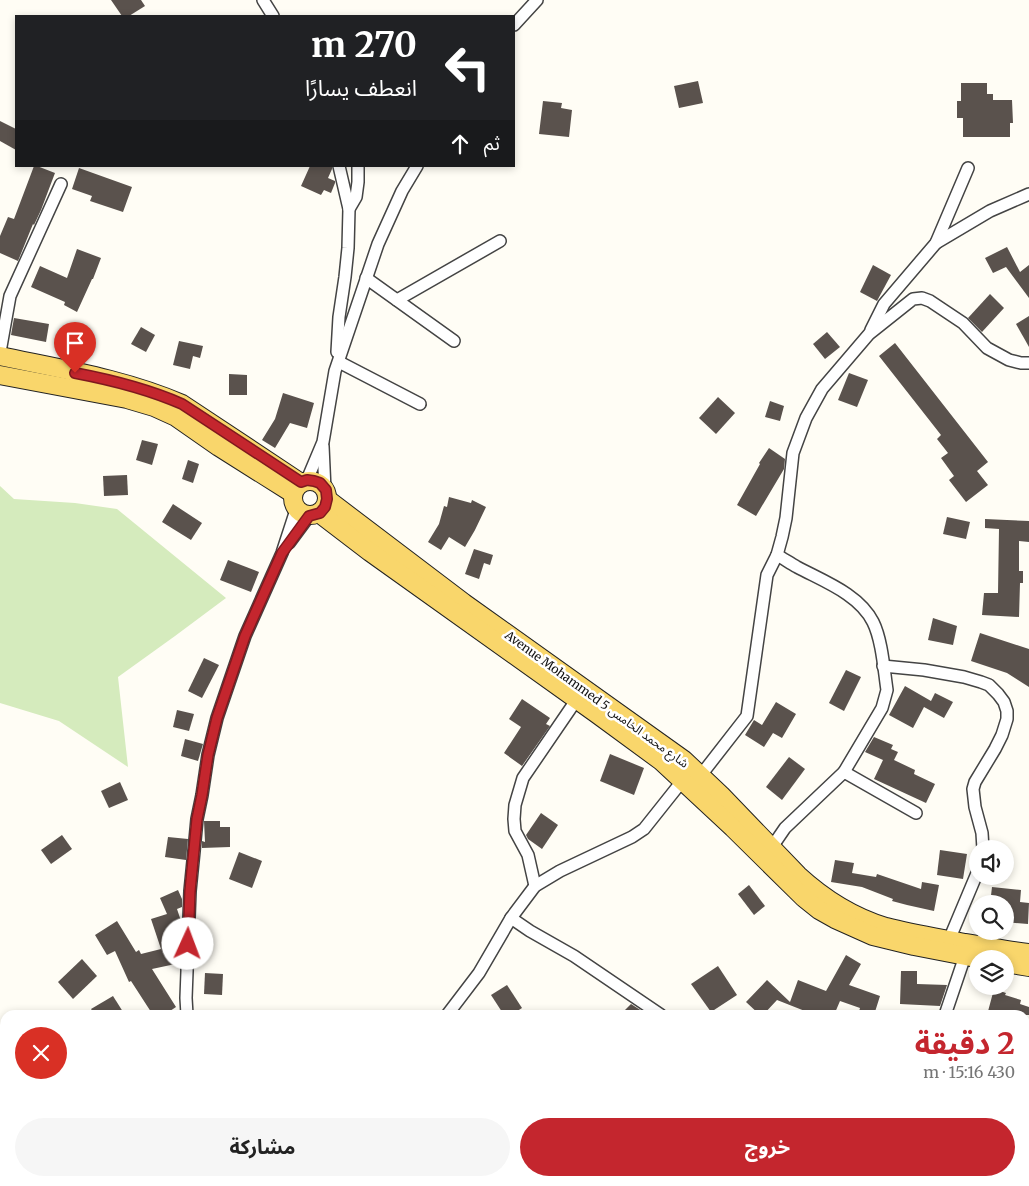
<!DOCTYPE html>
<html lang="ar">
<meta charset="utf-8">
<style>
:root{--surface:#fff;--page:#f6f6f6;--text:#222;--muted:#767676;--accent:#c4262e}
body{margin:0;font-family:Merriweather,"Noto Sans Arabic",serif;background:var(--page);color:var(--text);direction:rtl;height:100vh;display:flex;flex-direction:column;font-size:19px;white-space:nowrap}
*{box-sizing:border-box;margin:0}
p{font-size:16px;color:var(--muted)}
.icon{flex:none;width:28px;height:28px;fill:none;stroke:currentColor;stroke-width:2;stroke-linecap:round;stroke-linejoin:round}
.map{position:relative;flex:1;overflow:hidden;direction:ltr}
.drawer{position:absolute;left:0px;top:1010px;width:1030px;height:176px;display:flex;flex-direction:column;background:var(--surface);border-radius:15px 15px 0 0;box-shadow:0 2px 8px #0003;direction:rtl}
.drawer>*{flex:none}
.top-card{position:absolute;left:15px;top:15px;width:500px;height:152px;border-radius:0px;box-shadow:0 2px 8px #0003;direction:rtl;background:#202124;color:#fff;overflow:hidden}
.tools{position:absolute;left:969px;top:840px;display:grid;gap:10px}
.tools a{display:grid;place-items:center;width:45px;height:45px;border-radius:50%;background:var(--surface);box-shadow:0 2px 8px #0003;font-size:25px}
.pin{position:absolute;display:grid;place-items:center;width:42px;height:42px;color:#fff;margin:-51px -21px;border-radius:50% 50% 50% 0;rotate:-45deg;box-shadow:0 0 5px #0007}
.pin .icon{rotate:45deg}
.me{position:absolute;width:55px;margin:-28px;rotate:2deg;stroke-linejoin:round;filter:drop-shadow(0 0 4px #0008)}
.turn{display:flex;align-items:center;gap:18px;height:105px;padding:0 15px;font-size:22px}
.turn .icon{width:65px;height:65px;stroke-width:2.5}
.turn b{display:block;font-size:35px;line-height:42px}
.then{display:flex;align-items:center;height:48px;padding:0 15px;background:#0003;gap:10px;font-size:19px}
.round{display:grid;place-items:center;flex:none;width:52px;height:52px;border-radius:26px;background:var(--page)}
.summary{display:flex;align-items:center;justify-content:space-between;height:85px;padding:0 15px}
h1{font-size:30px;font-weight:700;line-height:38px;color:var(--accent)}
.cta{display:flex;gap:10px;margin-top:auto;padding:10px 15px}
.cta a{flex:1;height:58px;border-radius:30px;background:var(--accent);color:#fff;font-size:20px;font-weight:700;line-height:58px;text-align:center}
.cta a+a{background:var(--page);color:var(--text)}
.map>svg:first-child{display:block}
.green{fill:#d5ebbd}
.building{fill:#5a524d}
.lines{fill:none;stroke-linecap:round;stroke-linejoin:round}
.street-casing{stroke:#444;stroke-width:14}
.primary-casing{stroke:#222;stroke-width:20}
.street{stroke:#fff;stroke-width:11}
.primary{stroke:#f9d66b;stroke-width:18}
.route-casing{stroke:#7f191e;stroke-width:12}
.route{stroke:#c4262e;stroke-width:9}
.labels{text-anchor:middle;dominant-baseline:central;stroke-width:5;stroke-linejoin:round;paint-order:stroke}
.street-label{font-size:12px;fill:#111;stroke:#fff}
</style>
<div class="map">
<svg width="1029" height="1186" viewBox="0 0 1029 1186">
<rect width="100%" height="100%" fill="#fffdf5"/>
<!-- green -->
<path class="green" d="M 0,486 L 14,499 L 75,503 L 117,509 L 226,598 L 175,636 L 118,677 L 128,767 L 59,721 L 0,703 Z"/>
<!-- building -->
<g class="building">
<path d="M 111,0 L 141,0 L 145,6 L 129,16 L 122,16 Z"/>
<path d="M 698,81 L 703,103 L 679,108 L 674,86 Z"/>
<path d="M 961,83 L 987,83 L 987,94 L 993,94 L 993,100 L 1012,100 L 1013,123 L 1010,123 L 1010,137 L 963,137 L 963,118 L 957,118 L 957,101 L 961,101 Z"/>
<path d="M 543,101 L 562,103 L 561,108 L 572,110 L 569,137 L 539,134 Z"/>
<path d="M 0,121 L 16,129 L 16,150 L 0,141 Z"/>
<path d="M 34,166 L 37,166 L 55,173 L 41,210 L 34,225 L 33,224 L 18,261 L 0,253 L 0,236 L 8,217 L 14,219 Z"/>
<path d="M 310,166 L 332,166 L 332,169 L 328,178 L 335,181 L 335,183 L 331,193 L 324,190 L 321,195 L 301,186 Z"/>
<path d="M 79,168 L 132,187 L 123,212 L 90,201 L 92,196 L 72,189 Z"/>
<path d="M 1007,247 L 1020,272 L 1029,265 L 1029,298 L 1006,267 L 993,273 L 985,258 Z"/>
<path d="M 77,249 L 101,258 L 93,279 L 92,279 L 77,312 L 64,305 L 65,302 L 31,287 L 40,266 L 67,278 Z"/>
<path d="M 873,265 L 891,275 L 877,301 L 860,292 Z"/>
<path d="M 990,294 L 1004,308 L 982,332 L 968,318 Z"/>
<path d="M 1029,316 L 1029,347 L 1016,324 Z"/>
<path d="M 14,318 L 49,324 L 46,342 L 11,335 Z"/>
<path d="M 141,327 L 155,335 L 146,352 L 131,344 Z"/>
<path d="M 827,332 L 840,347 L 825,359 L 813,344 Z"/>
<path d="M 179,341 L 203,346 L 200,358 L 193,356 L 190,369 L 173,365 Z"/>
<path d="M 895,343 L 988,462 L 977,471 L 988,485 L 966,502 L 949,480 L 954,476 L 941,458 L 948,453 L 937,439 L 941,435 L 879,356 Z"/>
<path d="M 849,373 L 868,380 L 857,407 L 838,400 Z"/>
<path d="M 229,374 L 247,375 L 247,395 L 229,395 Z"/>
<path d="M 283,393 L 314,403 L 307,428 L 290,423 L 275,448 L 262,440 L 275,419 Z"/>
<path d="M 718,397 L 735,413 L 716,434 L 699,418 Z"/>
<path d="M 770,401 L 784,406 L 780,421 L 765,417 Z"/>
<path d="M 142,440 L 158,444 L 152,465 L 136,460 Z"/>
<path d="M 769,448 L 785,459 L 784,469 L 756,516 L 737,505 L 760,464 L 759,463 Z"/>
<path d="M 188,460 L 199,464 L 193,483 L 182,479 Z"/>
<path d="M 127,475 L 128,495 L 104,496 L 103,476 Z"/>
<path d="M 449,497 L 471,503 L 472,500 L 486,507 L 475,530 L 465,547 L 449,537 L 441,550 L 428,542 L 439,524 L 444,506 L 447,507 Z"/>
<path d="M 173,504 L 202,523 L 191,540 L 162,522 Z"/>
<path d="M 947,517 L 970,522 L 966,539 L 943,534 Z"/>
<path d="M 985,519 L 1029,521 L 1029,542 L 1019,541 L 1019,571 L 1023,571 L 1023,583 L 1020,583 L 1019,617 L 982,615 L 984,593 L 998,593 L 999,529 L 985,528 Z"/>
<path d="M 474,549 L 493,555 L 490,565 L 484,563 L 479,579 L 465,574 Z"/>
<path d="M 228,560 L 259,572 L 251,592 L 220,580 Z"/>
<path d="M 933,618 L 957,626 L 953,645 L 928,640 Z"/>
<path d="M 980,633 L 1029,649 L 1029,687 L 1007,673 L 971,661 Z"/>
<path d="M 204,658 L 219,665 L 202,698 L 188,691 Z"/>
<path d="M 846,670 L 861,677 L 844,711 L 829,703 Z"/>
<path d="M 905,686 L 931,701 L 935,693 L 953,702 L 944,718 L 924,707 L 913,728 L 889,715 Z"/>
<path d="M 522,699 L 550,718 L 546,724 L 550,726 L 522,766 L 504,753 L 521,727 L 509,719 Z"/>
<path d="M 776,702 L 796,714 L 782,738 L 773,733 L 764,747 L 745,735 L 754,720 L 762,725 Z"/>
<path d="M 177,710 L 194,714 L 189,731 L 173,727 Z"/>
<path d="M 874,737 L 893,745 L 891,749 L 898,752 L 894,760 L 915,770 L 914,774 L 935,784 L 926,803 L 874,779 L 883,760 L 865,752 Z"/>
<path d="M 185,739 L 203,744 L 198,761 L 181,756 Z"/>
<path d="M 610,754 L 644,768 L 634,795 L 600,781 Z"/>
<path d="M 789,757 L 805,769 L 782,800 L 766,787 Z"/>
<path d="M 120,782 L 128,800 L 109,808 L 101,791 Z"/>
<path d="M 541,813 L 558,825 L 542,849 L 528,839 L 526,835 Z"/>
<path d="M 204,821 L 220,821 L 220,827 L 230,827 L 230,847 L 202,848 L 202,841 L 205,842 Z"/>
<path d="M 62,835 L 72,849 L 51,864 L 41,850 Z"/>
<path d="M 168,837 L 188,839 L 186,860 L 165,857 Z"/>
<path d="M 940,850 L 967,854 L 963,879 L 937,875 Z"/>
<path d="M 239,852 L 262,861 L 252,888 L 229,879 Z"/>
<path d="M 835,860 L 854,863 L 852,873 L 876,877 L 877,874 L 921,889 L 922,882 L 939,885 L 934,911 L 907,905 L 892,901 L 893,899 L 862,887 L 831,882 Z"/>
<path d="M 749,885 L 765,906 L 754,915 L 738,894 Z"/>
<path d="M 992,887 L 1021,890 L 1020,902 L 1029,903 L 1028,924 L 1005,922 L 1005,904 L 990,904 Z"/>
<path d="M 178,890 L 182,899 L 182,907 L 177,909 L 181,921 L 181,929 L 174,931 L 180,963 L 152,969 L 176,1007 L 164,1015 L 153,1015 L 131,981 L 129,982 L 115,951 L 107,955 L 95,935 L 117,921 L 136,952 L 139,950 L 141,954 L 161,949 L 151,919 L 167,914 L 160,898 Z"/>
<path d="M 846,955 L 861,964 L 849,985 L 880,996 L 874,1015 L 858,1015 L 860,1008 L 840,1001 L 834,1015 L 815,1015 L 777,1000 L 763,1015 L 760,1015 L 746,1002 L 767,980 L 790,1002 L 798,980 L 826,991 Z"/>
<path d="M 82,959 L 97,976 L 73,999 L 58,982 Z"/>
<path d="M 718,966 L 737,995 L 711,1012 L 691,984 Z"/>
<path d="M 901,971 L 917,971 L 917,984 L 947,985 L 940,1006 L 900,1004 Z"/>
<path d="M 205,973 L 223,974 L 222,995 L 204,994 Z"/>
<path d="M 507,985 L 522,1008 L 511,1015 L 504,1015 L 491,995 Z"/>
<path d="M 994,989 L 1006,993 L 1005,995 L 1021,1000 L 1020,1004 L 1029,1007 L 1029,1015 L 987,1015 Z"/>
<path d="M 113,996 L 125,1015 L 95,1015 L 91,1009 Z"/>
<path d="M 631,1004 L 648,1015 L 620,1015 Z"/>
</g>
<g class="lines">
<defs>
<g id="street">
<path d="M 263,0 L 273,16"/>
<path d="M 514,25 L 537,0"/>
<path d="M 339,166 L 349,209"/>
<path d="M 936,243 L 990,211 L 1029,194"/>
<path d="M 366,278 L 454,341"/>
<path d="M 397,300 L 500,241"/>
<path d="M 871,330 L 884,304 L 936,243 L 968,168"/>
<path d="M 0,352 L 10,296 L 61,184"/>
<path d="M 337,352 L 339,317 L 345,277 L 348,248 L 349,209 L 356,197 L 358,182 L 358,166"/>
<path d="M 339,362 L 420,404"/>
<path d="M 323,446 L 325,490"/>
<path d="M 307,480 L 323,442 L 335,371 L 378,244 L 402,191 L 417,166"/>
<path d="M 289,543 L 309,516"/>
<path d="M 777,555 C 784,559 790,563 797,567 C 823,581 859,594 873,622 C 882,640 884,670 887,690 L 882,708 L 844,772"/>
<path d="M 883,666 L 924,670 L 964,677 L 981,682 L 989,685 L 998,694 L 1004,702 L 1007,711 L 1007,719 L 1002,735 L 995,749 L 975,782 L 973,789 L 975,807 L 982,833 L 983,849"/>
<path d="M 701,775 L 747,716 L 767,575 L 777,555 L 782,537 L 786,518 L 793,453 L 806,418 L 822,389 L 869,334 L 913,299 L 922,298 L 930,301 L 963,323 L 987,348 L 1009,360 L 1021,363 L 1029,363"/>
<path d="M 772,847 L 785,828 L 844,772 L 916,813"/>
<path d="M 535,886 L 528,855 L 515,831 L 514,819 L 515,805 L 523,778 L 577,699"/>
<path d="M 949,940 L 978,871"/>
<path d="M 187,1015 L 186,998 L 190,891 L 194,851 L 197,819 L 202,795 L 208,755 L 217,718 L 245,636 L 282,553 L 296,510"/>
<path d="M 447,1015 L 479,973 L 511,918"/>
<path d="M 661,1015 L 574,956 L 530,931 L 511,918 L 535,886 L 560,871 L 632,837 L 644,829 L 683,780"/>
<path d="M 945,1015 L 965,956"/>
<path d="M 328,1181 L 332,1186"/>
<path d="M 163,1186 L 165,1181"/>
</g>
<g id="primary">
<path d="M 0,356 C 61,369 125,379 182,404 L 301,483"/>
<path d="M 0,375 L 127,399 L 154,407 L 176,417 L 219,447 L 292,493"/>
<circle cx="310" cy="498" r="17"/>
<path d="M 327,499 L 464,603 L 684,760 L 721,795 L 798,875 C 823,898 853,917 886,927 C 912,934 939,938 965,943 C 986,946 1008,951 1029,953"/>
<path d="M 319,513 L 370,552 L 597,714 L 661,761 L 733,828 L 804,898 L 819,910 L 835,919 L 873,936 L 914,946 L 981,959"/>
<path d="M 1005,963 L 1029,967"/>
</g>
</defs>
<!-- street casing -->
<use href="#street" class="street-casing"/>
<!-- primary casing -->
<use href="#primary" class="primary-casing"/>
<!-- street -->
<use href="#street" class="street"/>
<!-- primary -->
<use href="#primary" class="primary"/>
</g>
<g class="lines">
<defs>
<path id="route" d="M 75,373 C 112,380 148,389 182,404 L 301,482 L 307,480 L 314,481 L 320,483 L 326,490 L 327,499 L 325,507 L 320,513 L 309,516 L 282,553 L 245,636 L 217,718 L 208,755 L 202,795 L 197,819 L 190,891 L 188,944"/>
</defs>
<!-- route casing -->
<use href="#route" class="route-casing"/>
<!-- route -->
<use href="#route" class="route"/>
</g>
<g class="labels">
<!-- street labels -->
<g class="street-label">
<text transform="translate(597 699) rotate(36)">Avenue Mohammed 5 شارع محمد الخامس</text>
</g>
</g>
</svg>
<div class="tools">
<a><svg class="icon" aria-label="sound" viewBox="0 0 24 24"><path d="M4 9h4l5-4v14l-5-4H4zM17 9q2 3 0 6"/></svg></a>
<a><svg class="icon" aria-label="search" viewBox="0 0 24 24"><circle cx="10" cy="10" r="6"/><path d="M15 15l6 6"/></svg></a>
<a><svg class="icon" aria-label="layers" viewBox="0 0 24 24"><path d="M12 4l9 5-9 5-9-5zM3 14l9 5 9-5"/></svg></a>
</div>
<div class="pin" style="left:75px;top:373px;background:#d93025"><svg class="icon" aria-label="arrive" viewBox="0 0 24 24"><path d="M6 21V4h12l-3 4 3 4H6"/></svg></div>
<svg class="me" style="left:188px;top:944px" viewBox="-20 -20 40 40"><circle r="19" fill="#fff"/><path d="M0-13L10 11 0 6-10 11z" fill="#c4262e"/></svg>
<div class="top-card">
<div class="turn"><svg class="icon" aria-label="left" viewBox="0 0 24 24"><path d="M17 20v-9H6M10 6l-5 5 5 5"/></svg><div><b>270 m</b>انعطف يسارًا</div></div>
<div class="then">ثم<svg class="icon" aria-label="ahead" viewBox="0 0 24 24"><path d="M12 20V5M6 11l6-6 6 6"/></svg></div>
</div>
<section class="drawer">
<div class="summary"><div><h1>2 دقيقة</h1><p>430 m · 15:16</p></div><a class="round" style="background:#d93025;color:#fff"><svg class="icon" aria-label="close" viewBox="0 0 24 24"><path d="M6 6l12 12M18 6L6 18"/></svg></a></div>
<div class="cta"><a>خروج</a><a>مشاركة</a></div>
</section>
</div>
